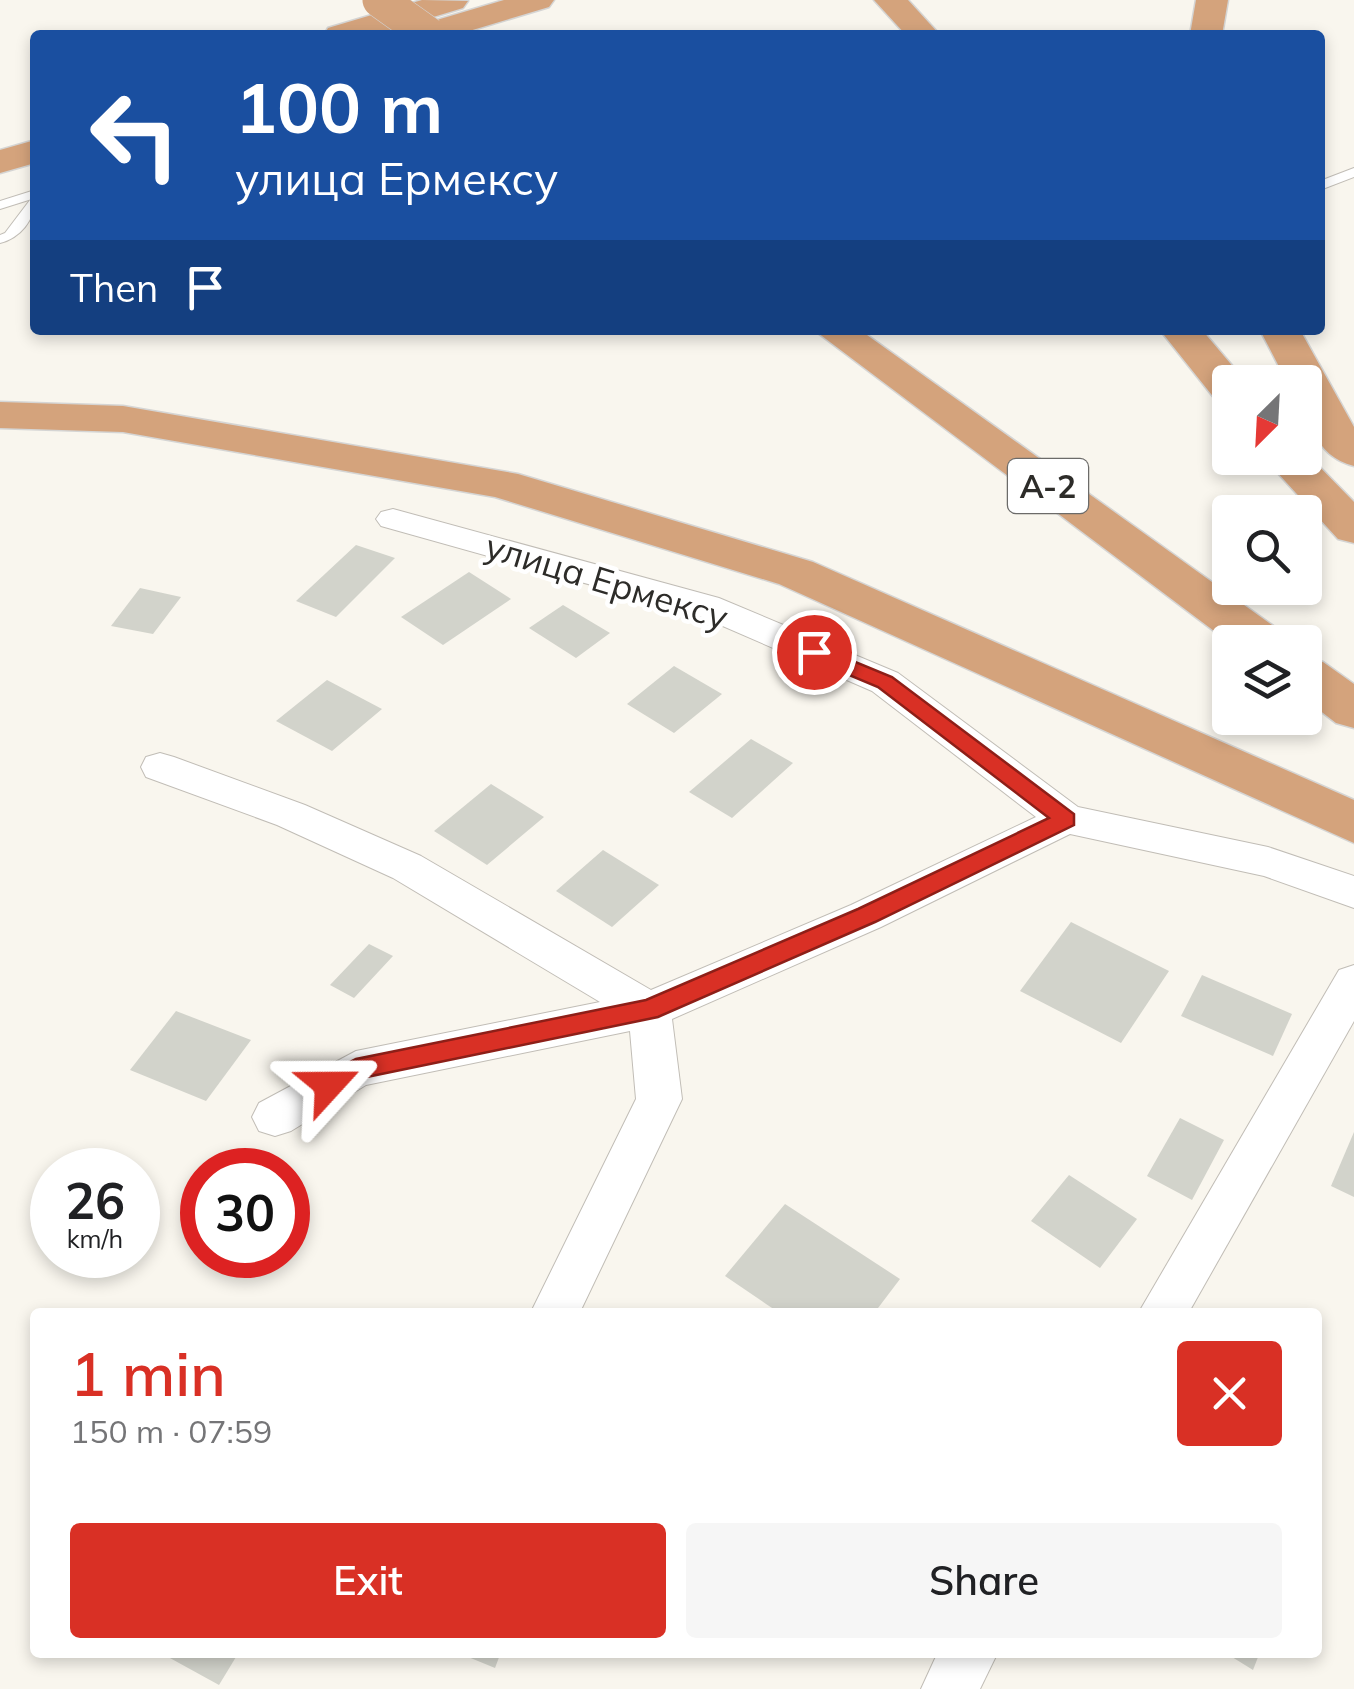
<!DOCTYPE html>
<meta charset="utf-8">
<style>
:root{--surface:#fff;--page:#f6f6f6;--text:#202124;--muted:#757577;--accent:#d93025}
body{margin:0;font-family:Mulish,sans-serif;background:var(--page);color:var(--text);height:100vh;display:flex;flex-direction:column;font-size:38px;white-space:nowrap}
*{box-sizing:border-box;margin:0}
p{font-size:32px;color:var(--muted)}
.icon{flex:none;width:55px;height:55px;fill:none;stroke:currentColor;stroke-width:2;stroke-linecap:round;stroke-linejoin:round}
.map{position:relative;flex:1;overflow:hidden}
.details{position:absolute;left:30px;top:1308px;width:1292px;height:350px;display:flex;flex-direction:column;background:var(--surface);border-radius:10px;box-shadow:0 5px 15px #0003}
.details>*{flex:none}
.top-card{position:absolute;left:30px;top:30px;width:1295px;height:305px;border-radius:10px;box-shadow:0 5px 15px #0003;background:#1a4fa0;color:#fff;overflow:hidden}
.needle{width:65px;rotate:204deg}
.controls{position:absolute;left:1212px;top:365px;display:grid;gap:20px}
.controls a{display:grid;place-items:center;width:110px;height:110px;border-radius:10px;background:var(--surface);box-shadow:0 5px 15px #0003;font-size:50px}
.speed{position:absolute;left:30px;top:1148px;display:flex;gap:20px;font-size:50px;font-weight:700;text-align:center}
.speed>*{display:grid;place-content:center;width:130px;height:130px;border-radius:50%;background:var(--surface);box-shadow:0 5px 15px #0003;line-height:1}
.speed small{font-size:25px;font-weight:400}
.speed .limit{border:15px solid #d22;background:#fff;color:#111}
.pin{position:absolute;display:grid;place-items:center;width:85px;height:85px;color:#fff;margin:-42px;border:5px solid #fff;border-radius:50%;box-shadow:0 2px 10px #0007}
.me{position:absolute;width:110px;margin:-55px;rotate:66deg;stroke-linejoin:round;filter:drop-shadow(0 0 8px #0008)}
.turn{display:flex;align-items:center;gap:35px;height:210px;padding:0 40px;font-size:45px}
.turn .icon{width:130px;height:130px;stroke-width:2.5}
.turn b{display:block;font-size:70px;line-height:85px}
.then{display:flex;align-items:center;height:95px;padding:0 40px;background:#0003;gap:20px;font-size:38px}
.round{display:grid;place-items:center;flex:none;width:105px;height:105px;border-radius:10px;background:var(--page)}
.summary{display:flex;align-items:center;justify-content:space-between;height:170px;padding:0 40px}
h1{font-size:60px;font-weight:600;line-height:75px;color:var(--accent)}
.primary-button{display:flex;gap:20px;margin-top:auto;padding:20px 40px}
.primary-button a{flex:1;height:115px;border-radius:10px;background:var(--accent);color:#fff;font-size:40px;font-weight:600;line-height:115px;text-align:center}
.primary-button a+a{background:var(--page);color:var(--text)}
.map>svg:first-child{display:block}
.building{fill:#d2d3cb}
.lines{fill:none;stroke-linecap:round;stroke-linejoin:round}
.service-casing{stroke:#c1bdb6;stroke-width:2}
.minor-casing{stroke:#c1bdb6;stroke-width:2}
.trunk-casing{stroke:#d5d5d4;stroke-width:3}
.service{fill:#fff;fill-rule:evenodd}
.minor{fill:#fff;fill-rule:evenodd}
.trunk{fill:#d4a37c;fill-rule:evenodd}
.trunk-bridge-casing{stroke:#d5d5d4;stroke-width:36;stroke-linecap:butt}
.trunk-bridge{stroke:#d4a37c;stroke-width:35}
.route{fill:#d93025;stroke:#8d1f18;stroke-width:2.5}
.labels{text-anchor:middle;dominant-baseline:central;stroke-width:9;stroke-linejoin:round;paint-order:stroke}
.shield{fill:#fff;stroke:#6c6b69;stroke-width:2.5}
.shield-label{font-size:32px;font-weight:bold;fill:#2d2c29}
.street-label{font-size:35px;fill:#2d2c29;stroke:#fff}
</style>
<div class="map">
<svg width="1354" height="1689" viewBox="0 0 1354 1689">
<rect width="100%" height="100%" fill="#f9f6ee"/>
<!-- building -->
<g class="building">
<path d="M 356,545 L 395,558 L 336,617 L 296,601 Z"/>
<path d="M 469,572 L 511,599 L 443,645 L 401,617 Z"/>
<path d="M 140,588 L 181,597 L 153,634 L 111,626 Z"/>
<path d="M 563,605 L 610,633 L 576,658 L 529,628 Z"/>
<path d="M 674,666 L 722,694 L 674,733 L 627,704 Z"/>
<path d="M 327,680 L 382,709 L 332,751 L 276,721 Z"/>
<path d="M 751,739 L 793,763 L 732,818 L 689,792 Z"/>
<path d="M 491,784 L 544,817 L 487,865 L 434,831 Z"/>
<path d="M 603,850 L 659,885 L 612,927 L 556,891 Z"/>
<path d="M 1071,922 L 1169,971 L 1121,1043 L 1020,991 Z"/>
<path d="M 369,944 L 393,956 L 354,998 L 330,985 Z"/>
<path d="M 1202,975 L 1292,1014 L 1273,1056 L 1181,1016 Z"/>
<path d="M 176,1011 L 251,1040 L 206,1101 L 130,1070 Z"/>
<path d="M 1180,1118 L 1224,1140 L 1192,1200 L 1147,1176 Z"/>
<path d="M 1354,1132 L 1354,1197 L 1331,1186 Z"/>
<path d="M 1069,1175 L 1137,1219 L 1100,1268 L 1031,1221 Z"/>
<path d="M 785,1204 L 900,1279 L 875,1312 L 778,1312 L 725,1276 Z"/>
<path d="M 159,1652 L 239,1652 L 219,1685 Z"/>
<path d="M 456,1652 L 501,1652 L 495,1668 Z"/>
<path d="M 1224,1652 L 1260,1652 L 1253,1670 Z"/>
</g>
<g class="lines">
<defs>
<g id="service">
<path d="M 1354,168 L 1354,177 L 1320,190 L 1320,181 Z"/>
<path d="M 35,190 L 35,198 L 0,209 L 0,201 Z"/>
<path d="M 35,199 C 35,220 20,238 0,243 L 0,235 L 5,233 L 30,200 Z"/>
</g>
<g id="minor">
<path d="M 393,509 L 719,598 L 898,673 L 1078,807 L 1268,847 L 1354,876 L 1354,908 L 1264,876 L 1070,834 L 881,927 L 672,1019 L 682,1099 L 580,1312 L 531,1312 L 636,1099 L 630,1031 L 366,1085 L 291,1131 L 275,1136 L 259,1131 L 252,1117 L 259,1103 L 356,1051 L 600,1002 L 393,878 L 277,825 L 146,777 L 141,767 L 146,757 L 160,753 L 174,757 L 305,805 L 421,856 L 651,990 L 851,905 L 1036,817 L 872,691 L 695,614 L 381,526 L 376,519 L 381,512 Z"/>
<path d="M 1354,965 L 1354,1021 L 1189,1312 L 1139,1312 L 1339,970 Z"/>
<path d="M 938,1652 L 998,1652 L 980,1689 L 921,1689 Z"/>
</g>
<g id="trunk">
<path d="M 422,0 L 468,1 L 463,8 L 374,35 L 324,35 L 328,28 Z"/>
<path d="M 504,0 L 554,0 L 549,7 L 456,35 L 406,35 L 410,28 Z"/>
<path d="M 874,0 L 908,0 L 940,35 L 906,35 Z"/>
<path d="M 1196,0 L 1228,0 L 1222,35 L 1190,35 Z"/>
<path d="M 35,140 L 35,163 L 0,173 L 0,150 Z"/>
<path d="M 814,330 L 860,330 L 1279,630 L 1286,642 L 1230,643 Z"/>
<path d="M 1160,330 L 1202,330 L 1246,382 L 1230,382 L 1230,403 L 1215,399 Z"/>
<path d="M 1260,330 L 1300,330 L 1354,427 L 1354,466 C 1314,456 1305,418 1305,382 L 1287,382 Z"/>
<path d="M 0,402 L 123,406 L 518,474 L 813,562 L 1354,800 L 1354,843 L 779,584 L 495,497 L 123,432 L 0,428 Z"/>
<path d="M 1305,452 L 1354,502 L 1354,543 L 1338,539 L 1264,458 L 1305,458 Z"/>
<path d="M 1305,657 L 1323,662 L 1354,684 L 1354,728 L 1336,723 L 1305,699 Z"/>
</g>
</defs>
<!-- service casing -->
<use href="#service" class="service-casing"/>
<!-- minor casing -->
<use href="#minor" class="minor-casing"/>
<!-- trunk casing -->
<use href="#trunk" class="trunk-casing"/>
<!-- service -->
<use href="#service" class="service"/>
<!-- minor -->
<use href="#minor" class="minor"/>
<!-- trunk -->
<use href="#trunk" class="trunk"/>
<defs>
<path id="trunk-bridge" d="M 380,0 L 429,35"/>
</defs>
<!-- trunk-bridge casing -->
<use href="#trunk-bridge" class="trunk-bridge-casing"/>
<!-- trunk-bridge -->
<use href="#trunk-bridge" class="trunk-bridge"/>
</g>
<!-- route -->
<path class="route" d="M 814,645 L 892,677 L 1074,814 L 1074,825 L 875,922 L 658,1017 L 362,1078 L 329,1096 L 320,1093 L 316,1085 L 320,1077 L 356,1059 L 646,1000 L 858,909 L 1049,818 L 878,687 L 806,657 L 806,647 Z"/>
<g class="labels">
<!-- shield labels -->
<rect class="shield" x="1008" y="459" width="80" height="54" rx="8"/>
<g class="shield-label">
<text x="1048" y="486">A-2</text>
</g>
<!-- street labels -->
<g class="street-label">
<text transform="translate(607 581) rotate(17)">улица Ермексу</text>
</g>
</g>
</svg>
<div class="controls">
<a><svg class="needle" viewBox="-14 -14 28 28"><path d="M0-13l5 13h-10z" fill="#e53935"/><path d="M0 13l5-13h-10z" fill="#757577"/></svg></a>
<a><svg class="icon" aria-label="search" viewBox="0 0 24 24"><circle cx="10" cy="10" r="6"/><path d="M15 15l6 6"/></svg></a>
<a><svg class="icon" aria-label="layers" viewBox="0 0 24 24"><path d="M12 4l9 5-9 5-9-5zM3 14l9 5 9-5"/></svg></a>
</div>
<div class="speed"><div>26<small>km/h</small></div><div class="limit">30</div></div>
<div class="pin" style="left:814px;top:652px;background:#d93025"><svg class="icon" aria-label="arrive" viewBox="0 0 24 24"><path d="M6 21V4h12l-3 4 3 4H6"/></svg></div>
<svg class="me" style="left:329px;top:1085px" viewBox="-20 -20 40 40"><path d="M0-17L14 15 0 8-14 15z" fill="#d93025" stroke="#fff" stroke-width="4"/></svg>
<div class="top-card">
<div class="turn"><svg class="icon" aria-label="left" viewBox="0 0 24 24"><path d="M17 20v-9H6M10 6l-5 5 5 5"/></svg><div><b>100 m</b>улица Ермексу</div></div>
<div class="then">Then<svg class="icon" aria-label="arrive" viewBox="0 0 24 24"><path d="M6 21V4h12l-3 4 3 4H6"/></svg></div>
</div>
<section class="details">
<div class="summary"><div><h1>1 min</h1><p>150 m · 07:59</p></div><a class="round" style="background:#d93025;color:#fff"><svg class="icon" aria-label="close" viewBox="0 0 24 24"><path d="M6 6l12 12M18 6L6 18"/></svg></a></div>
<div class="primary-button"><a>Exit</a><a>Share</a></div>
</section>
</div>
